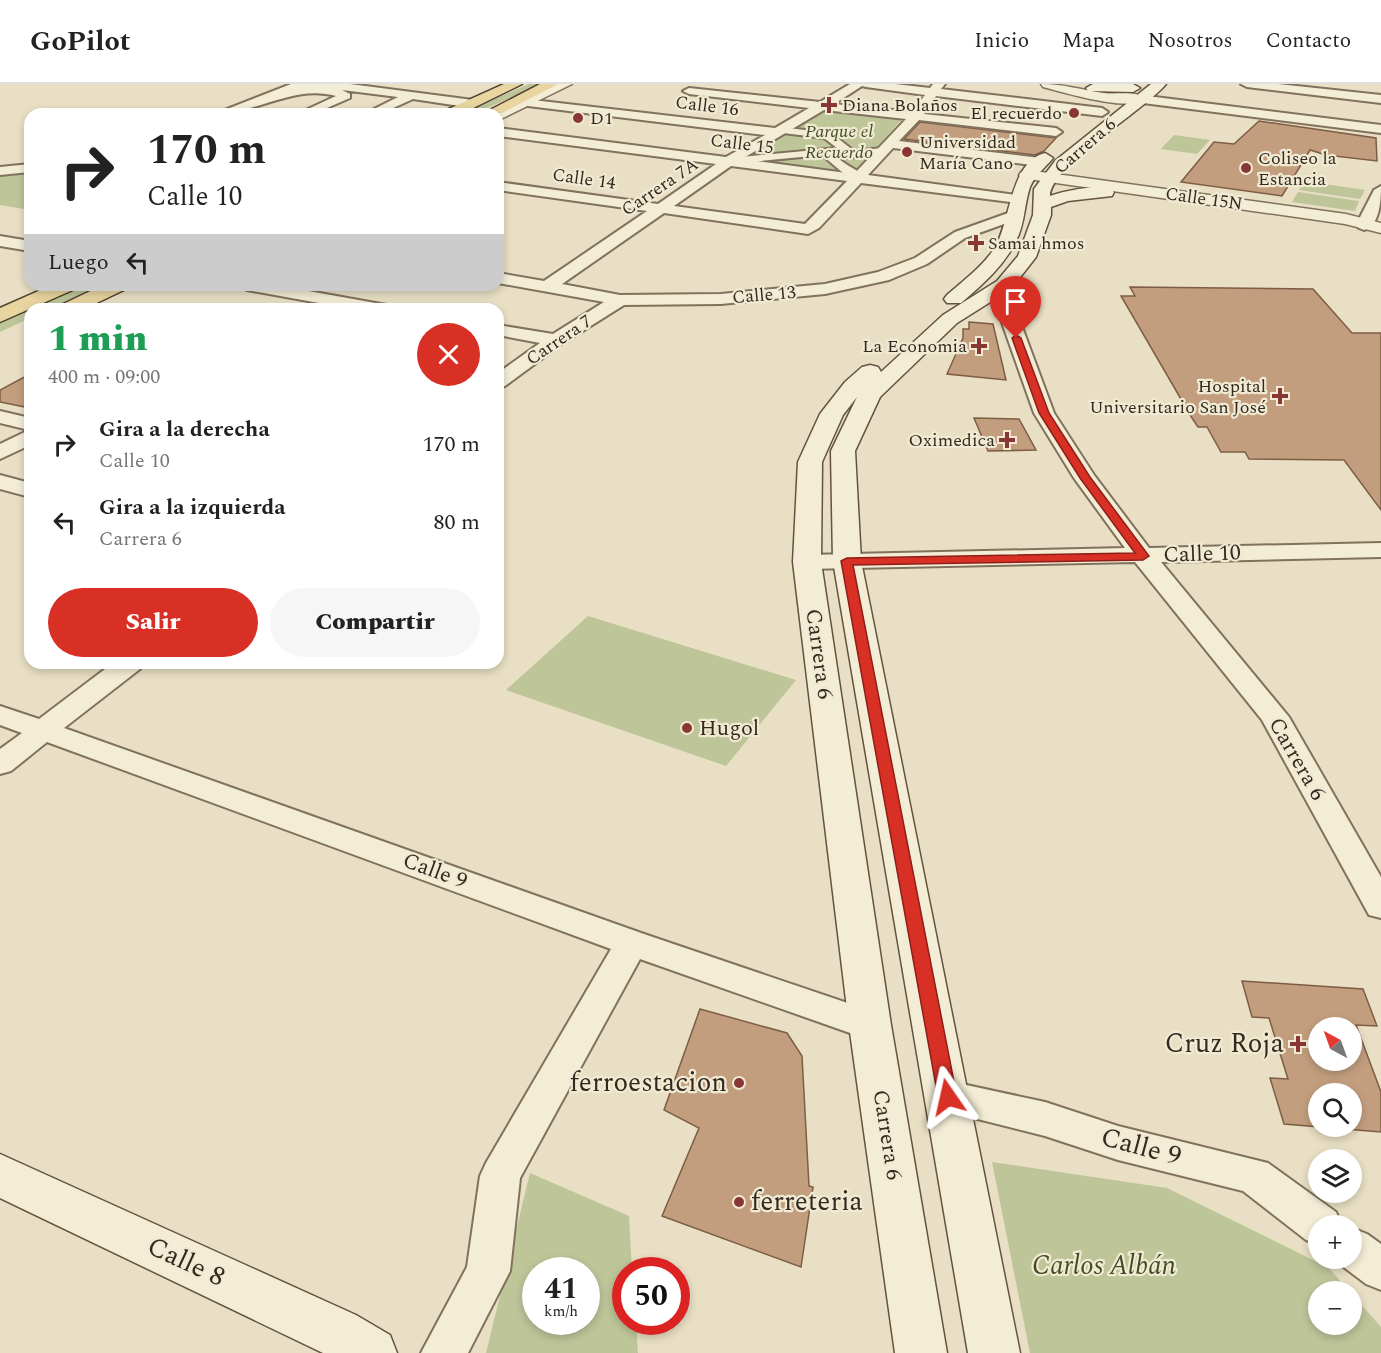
<!DOCTYPE html>
<html lang="es">
<meta charset="utf-8">
<style>
:root{--surface:#fff;--page:#f6f6f6;--text:#222;--muted:#767676;--line:#e0e0e0;--accent:#d93025}
body{margin:0;font-family:Spectral,serif;background:var(--page);color:var(--text);height:100vh;display:flex;flex-direction:column;font-size:22px;white-space:nowrap}
*{box-sizing:border-box;margin:0}
p{font-size:20px;color:var(--muted)}
.icon{flex:none;width:33px;height:33px;fill:none;stroke:currentColor;stroke-width:2;stroke-linecap:round;stroke-linejoin:round}
.map{position:relative;flex:1;overflow:hidden}
.side{position:absolute;left:24px;top:219px;width:480px;height:366px;display:flex;flex-direction:column;background:var(--surface);border-radius:18px;box-shadow:0 3px 9px #0003}
.side>*{flex:none}
.top-card{position:absolute;left:24px;top:24px;width:480px;height:183px;border-radius:18px;box-shadow:0 3px 9px #0003;background:#fff;color:var(--text);overflow:hidden}
.needle{width:39px;rotate:319deg}
.tools{position:absolute;left:1308px;top:933px;display:grid;gap:12px}
.tools a{display:grid;place-items:center;width:54px;height:54px;border-radius:50%;background:var(--surface);box-shadow:0 3px 9px #0003;font-size:30px}
.speed{position:absolute;left:522px;top:1173px;display:flex;gap:12px;font-size:30px;font-weight:700;text-align:center}
.speed>*{display:grid;place-content:center;width:78px;height:78px;border-radius:50%;background:var(--surface);box-shadow:0 3px 9px #0003;line-height:1}
.speed small{font-size:15px;font-weight:400}
.speed .limit{border:9px solid #d22;background:#fff;color:#111}
.pin{position:absolute;display:grid;place-items:center;width:51px;height:51px;color:#fff;margin:-62px -26px;border-radius:50% 50% 50% 0;rotate:-45deg;box-shadow:0 0 6px #0007}
.pin .icon{rotate:45deg}
.me{position:absolute;width:66px;margin:-33px;rotate:349deg;stroke-linejoin:round;filter:drop-shadow(0 0 4px #0008)}
.turn{display:flex;align-items:center;gap:21px;height:126px;padding:0 24px;font-size:27px}
.turn .icon{width:78px;height:78px;stroke-width:2.5}
.turn b{display:block;font-size:42px;line-height:51px}
.then{display:flex;align-items:center;height:57px;padding:0 24px;background:#0003;gap:12px;font-size:22px}
.round{display:grid;place-items:center;flex:none;width:63px;height:63px;border-radius:32px;background:var(--page)}
.summary{display:flex;align-items:center;justify-content:space-between;height:102px;padding:0 24px}
h1{font-size:36px;font-weight:800;line-height:45px;color:#1e9e55}
.cta{display:flex;gap:12px;margin-top:auto;padding:12px 24px}
.cta a{flex:1;height:69px;border-radius:36px;background:var(--accent);color:#fff;font-size:24px;font-weight:800;line-height:69px;text-align:center}
.cta a+a{background:var(--page);color:var(--text)}
ul{padding:0;list-style:none}
li{display:flex;align-items:center;gap:18px;height:78px;padding:0 24px}
li div{flex:1}
li b{display:block;font-size:22px}
li em{font-style:normal}
header{display:flex;align-items:center;gap:36px;box-sizing:border-box;height:84px;padding:0 30px;background:var(--surface);border-bottom:2px solid var(--line)}
header strong{font-size:28px}
nav{display:flex;gap:33px;margin-inline-start:auto;font-size:21px}
.map>svg:first-child{display:block}
.green{fill:#bec599;fill-rule:evenodd}
.building{fill:#c29e7e;stroke:#7d5e45;stroke-width:1.5;fill-rule:evenodd}
.lines{fill:none;stroke-linecap:round;stroke-linejoin:round}
.pedestrian-casing{stroke:#81725d;stroke-width:4}
.minor-casing{stroke:#81725d;stroke-width:4}
.tertiary-casing{stroke:#81725d;stroke-width:3}
.secondary-casing{stroke:#635340;stroke-width:3}
.primary-casing{stroke:#4f4030;stroke-width:3}
.pedestrian{fill:#f4edd6;fill-rule:evenodd}
.minor{fill:#f4edd6;fill-rule:evenodd}
.tertiary{fill:#f4edd6;fill-rule:evenodd}
.secondary{fill:#f4edd6;fill-rule:evenodd}
.primary{fill:#e8d5a0;fill-rule:evenodd}
.route{fill:#d93025;stroke:#8d1f18;stroke-width:1.5}
.poi-dot{fill:#893734;stroke:#f1ead3;stroke-width:2}
.labels{text-anchor:middle;dominant-baseline:central;stroke-width:4.5;stroke-linejoin:round;paint-order:stroke}
.far-poi-label{font-size:18px;fill:#33291f;stroke:#f1ead3;text-anchor:start}
.far-street-label{font-size:18px;fill:#33291f;stroke:#f1ead3}
.far-park-label{font-size:18px;font-style:italic;fill:#424d28;stroke:#f1ead3}
.street-label{font-size:22px;fill:#33291f;stroke:#f1ead3}
.poi-label{font-size:22px;fill:#33291f;stroke:#f1ead3;text-anchor:start}
.near-poi-label{font-size:27px;fill:#33291f;stroke:#f1ead3;text-anchor:end}
.near-street-label{font-size:27px;fill:#33291f;stroke:#f1ead3}
.near-park-label{font-size:27px;font-style:italic;fill:#424d28;stroke:#f1ead3}
</style>
<header>
<strong>GoPilot</strong>
<nav><a>Inicio</a><a>Mapa</a><a>Nosotros</a><a>Contacto</a></nav>
</header>
<div class="map">
<svg width="1381" height="1269" viewBox="0 0 1381 1269">
<rect width="100%" height="100%" fill="#e8dfc4"/>
<!-- green -->
<g class="green">
<path d="M 529,0 L 542,0 L 473,30 L 460,30 Z"/>
<path d="M 825,26 L 897,33 L 901,36 L 861,81 L 856,85 L 838,87 L 766,79 L 755,76 L 752,73 Z"/>
<path d="M 1174,51 L 1210,56 L 1197,70 L 1161,65 Z"/>
<path d="M 30,89 L 30,126 L 0,121 L 0,91 Z"/>
<path d="M 1304,97 L 1365,106 L 1360,115 L 1299,106 Z"/>
<path d="M 1298,108 L 1359,117 L 1355,127 L 1292,118 Z"/>
<path d="M 81,201 L 101,201 L 49,225 L 30,225 L 30,234 L 0,248 L 0,238 Z"/>
<path d="M 588,532 L 796,596 L 726,682 L 506,606 Z"/>
<path d="M 992,1078 L 1167,1104 L 1329,1184 L 1349,1207 L 1318,1208 L 1318,1240 L 1352,1240 L 1352,1210 L 1381,1243 L 1381,1269 L 1030,1269 Z"/>
<path d="M 530,1089 L 629,1132 L 632,1186 L 626,1186 L 626,1238 L 636,1238 L 638,1269 L 486,1269 ZM 536,1186 L 586,1186 L 586,1238 L 536,1238 Z"/>
</g>
<!-- building -->
<g class="building">
<path d="M 1259,37 L 1376,54 L 1377,77 L 1326,71 L 1310,66 L 1282,112 L 1181,98 L 1214,58 L 1234,60 Z"/>
<path d="M 920,38 L 1056,54 L 1044,67 L 1035,71 L 904,55 Z"/>
<path d="M 1130,203 L 1313,205 L 1352,249 L 1381,249 L 1381,426 L 1344,376 L 1249,375 L 1245,368 L 1221,368 L 1207,343 L 1198,343 L 1192,334 L 1121,212 L 1135,212 Z"/>
<path d="M 969,238 L 993,240 L 1006,296 L 947,290 L 963,254 L 963,245 L 969,245 Z"/>
<path d="M 30,290 L 30,324 L 0,318 L 0,306 Z"/>
<path d="M 974,334 L 1019,335 L 1036,366 L 988,367 Z"/>
<path d="M 1242,897 L 1363,905 L 1377,942 L 1356,941 L 1381,1008 L 1381,1048 L 1284,1040 L 1270,994 L 1288,995 L 1269,934 L 1252,933 ZM 1318,944 L 1352,944 L 1352,976 L 1318,976 ZM 1318,1010 L 1352,1010 L 1352,1042 L 1318,1042 Z"/>
<path d="M 700,925 L 787,949 L 802,972 L 809,1102 L 813,1103 L 801,1183 L 662,1132 L 699,1044 L 664,1026 Z"/>
</g>
<g class="lines">
<defs>
<path id="pedestrian" d="M 779,43 L 831,49 L 854,67 L 882,64 L 887,67 L 882,70 L 839,75 C 847,82 858,86 865,93 L 860,96 L 843,89 L 822,71 L 730,80 L 725,77 L 730,74 L 837,64 L 824,54 L 775,48 L 774,46 Z"/>
<g id="minor">
<path d="M 291,0 L 350,0 L 473,16 L 479,20 L 473,24 L 413,15 L 380,30 L 364,30 L 398,13 L 342,6 L 350,10 L 350,14 L 313,30 L 297,30 L 336,12 C 294,0 256,30 214,30 Z"/>
<path d="M 850,0 L 895,0 L 930,4 L 933,0 L 945,0 L 941,5 L 1102,24 L 1108,28 L 1102,32 L 936,12 L 924,30 L 1056,44 L 1062,48 L 1056,52 L 919,36 L 899,57 L 1040,74 L 1047,78 L 1040,82 L 893,64 L 868,91 L 1023,112 L 1025,115 L 1018,119 L 861,99 L 819,144 L 808,150 L 664,129 L 562,200 L 620,211 L 721,210 L 825,200 L 878,188 L 915,174 L 955,148 L 1011,128 L 1016,127 L 1023,131 L 1021,134 L 965,154 L 927,180 L 889,196 L 825,210 L 721,220 L 624,221 L 562,260 L 505,302 L 498,304 L 498,289 L 540,259 L 498,251 L 498,241 L 553,250 L 604,218 L 498,199 L 498,189 L 544,197 L 647,127 L 498,106 L 498,98 L 658,120 L 716,80 L 498,52 L 498,44 L 726,73 L 765,51 L 528,22 L 524,21 L 524,15 L 775,44 L 809,24 L 689,10 L 683,7 L 689,4 L 820,18 ZM 862,2 L 866,3 L 925,11 L 912,28 L 834,20 ZM 824,26 L 906,35 L 854,90 L 742,75 ZM 731,82 L 847,97 L 805,140 L 674,122 Z"/>
<path d="M 1241,0 L 1278,0 L 1381,11 L 1381,19 L 1247,3 Z"/>
<path d="M 1139,11 L 1381,41 L 1381,49 L 1135,18 L 1135,12 Z"/>
<path d="M 30,80 L 30,88 L 0,91 L 0,83 Z"/>
<path d="M 1381,102 C 1381,115 1380,142 1364,146 L 1359,144 L 1356,141 L 1374,106 Z"/>
<path d="M 0,152 L 30,157 L 30,167 L 0,162 Z"/>
<path d="M 1004,196 L 1012,201 L 1012,216 L 1054,329 L 1094,391 L 1149,464 L 1381,459 L 1381,473 L 1161,478 L 1289,633 L 1381,793 L 1381,834 L 1369,831 L 1262,636 L 1135,478 L 807,485 L 798,483 L 795,478 L 798,473 L 807,471 L 1125,464 L 1074,394 L 1034,329 L 994,216 L 996,201 Z"/>
<path d="M 239,201 L 275,201 L 381,220 L 387,221 L 390,225 L 352,225 L 247,206 Z"/>
<path d="M 0,327 L 30,334 L 30,361 L 0,375 L 0,360 L 29,346 L 0,339 Z"/>
<path d="M 0,391 L 30,399 L 30,413 L 0,405 Z"/>
<path d="M 113,579 L 144,579 L 140,585 L 64,644 L 644,850 L 883,931 L 888,941 L 883,951 L 870,956 L 640,875 L 520,1094 L 510,1187 L 468,1269 L 421,1269 L 467,1183 L 480,1092 L 486,1079 L 611,865 L 47,658 L 11,687 L 0,690 L 0,665 L 22,649 L 0,641 L 0,622 L 39,635 Z"/>
<path d="M 948,997 L 1045,1018 L 1118,1042 L 1268,1079 L 1336,1128 L 1342,1142 L 1318,1142 L 1318,1160 L 1306,1156 L 1243,1107 L 1118,1076 L 1045,1052 L 934,1024 L 929,1013 L 934,1002 Z"/>
<path d="M 1352,1144 L 1367,1150 L 1381,1160 L 1381,1206 L 1366,1200 L 1337,1178 L 1335,1174 L 1352,1174 Z"/>
</g>
<g id="tertiary">
<path d="M 554,0 L 572,0 L 503,34 L 498,35 L 498,30 L 492,30 Z"/>
<path d="M 1041,0 C 1066,0 1080,6 1104,9 C 1116,11 1137,6 1146,15 C 1132,29 1062,8 1043,3 Z"/>
<path d="M 1027,86 L 1346,130 L 1381,139 L 1381,149 L 1345,140 L 1021,94 L 1019,91 L 1021,88 Z"/>
</g>
<g id="secondary">
<path d="M 1093,0 L 1133,0 L 1140,4 L 1133,8 L 1088,7 L 1086,4 Z"/>
<path d="M 1151,0 L 1166,0 C 1145,26 1050,82 1050,112 C 1063,107 1105,98 1114,108 L 1112,112 L 1068,117 L 1051,123 L 1051,131 L 1036,173 L 1011,205 L 957,239 L 880,313 L 855,367 L 861,477 L 1020,1269 L 968,1269 L 833,477 L 831,367 L 857,313 L 843,331 L 822,378 L 821,478 L 891,941 L 947,1269 L 895,1269 L 849,941 L 793,478 L 798,378 L 820,330 L 845,298 L 862,283 L 870,281 L 878,283 L 881,288 L 943,231 L 997,197 L 1018,172 L 1033,131 L 1034,105 L 1055,77 Z"/>
<path d="M 1045,69 L 1053,74 C 1045,84 1035,91 1030,103 C 1024,121 1025,140 1016,157 C 1004,182 982,201 961,219 L 947,219 L 944,215 L 947,211 C 963,197 982,183 994,165 C 1011,139 1009,78 1045,69 Z"/>
<path d="M 0,1070 L 356,1231 L 390,1251 L 397,1269 L 323,1269 L 0,1114 Z"/>
</g>
<g id="primary">
<path d="M 504,0 L 522,0 L 461,30 L 442,30 L 444,27 Z"/>
<path d="M 540,0 L 558,0 L 502,29 L 492,29 L 490,26 Z"/>
<path d="M 52,201 L 78,201 L 75,205 L 0,238 L 0,224 Z"/>
<path d="M 103,201 L 129,201 L 126,205 L 84,225 L 58,225 L 61,221 Z"/>
</g>
</defs>
<!-- pedestrian casing -->
<use href="#pedestrian" class="pedestrian-casing"/>
<!-- minor casing -->
<use href="#minor" class="minor-casing"/>
<!-- tertiary casing -->
<use href="#tertiary" class="tertiary-casing"/>
<!-- secondary casing -->
<use href="#secondary" class="secondary-casing"/>
<!-- primary casing -->
<use href="#primary" class="primary-casing"/>
<!-- pedestrian -->
<use href="#pedestrian" class="pedestrian"/>
<!-- minor -->
<use href="#minor" class="minor"/>
<!-- tertiary -->
<use href="#tertiary" class="tertiary"/>
<!-- secondary -->
<use href="#secondary" class="secondary"/>
<!-- primary -->
<use href="#primary" class="primary"/>
</g>
<!-- route -->
<path class="route" d="M 1016,251 L 1021,254 L 1049,329 L 1090,393 L 1149,472 L 1143,476 L 853,481 L 957,1013 L 954,1018 L 948,1020 L 941,1018 L 938,1013 L 841,477 L 847,474 L 1135,469 L 1080,394 L 1039,329 L 1012,254 Z"/>
<!-- markers -->
<g class="poi-dot">
<path d="M826 12h6v6h6v6h-6v6h-6v-6h-6v-6h6z"/>
<circle cx="1074" cy="29" r="6"/>
<circle cx="578" cy="34" r="6"/>
<circle cx="907" cy="68" r="6"/>
<circle cx="1246" cy="84" r="6"/>
<path d="M973 150h6v6h6v6h-6v6h-6v-6h-6v-6h6z"/>
<path d="M976 253h6v6h6v6h-6v6h-6v-6h-6v-6h6z"/>
<path d="M1277 303h6v6h6v6h-6v6h-6v-6h-6v-6h6z"/>
<path d="M1004 347h6v6h6v6h-6v6h-6v-6h-6v-6h6z"/>
<circle cx="687" cy="644" r="6"/>
<path d="M1295 951h6v6h6v6h-6v6h-6v-6h-6v-6h6z"/>
<circle cx="739" cy="999" r="6"/>
<circle cx="739" cy="1118" r="6"/>
</g>
<g class="labels">
<!-- far-poi labels -->
<g class="far-poi-label">
<text x="842" y="21">Diana Bolaños</text>
<text x="1062" y="29" text-anchor="end">El recuerdo</text>
<text x="590" y="34">D1</text>
<text x="919" y="58">Universidad<tspan x="919" dy="21">María Cano</tspan></text>
<text x="1258" y="74">Coliseo la<tspan x="1258" dy="21">Estancia</tspan></text>
<text x="988" y="159">Samai hmos</text>
<text x="967" y="262" text-anchor="end">La Economia</text>
<text x="1266" y="302" text-anchor="end">Hospital<tspan x="1266" dy="21">Universitario San José</tspan></text>
<text x="995" y="356" text-anchor="end">Oximedica</text>
</g>
<!-- far-street labels -->
<g class="far-street-label">
<text transform="translate(707 22) rotate(7)">Calle 16</text>
<text transform="translate(742 60) rotate(7)">Calle 15</text>
<text transform="translate(1085 62) rotate(-41)">Carrera 6</text>
<text transform="translate(584 95) rotate(8)">Calle 14</text>
<text transform="translate(660 103) rotate(-34)">Carrera 7A</text>
<text transform="translate(1204 115) rotate(8)">Calle 15N</text>
<text transform="translate(764 211) rotate(-5)">Calle 13</text>
<text transform="translate(559 256) rotate(-34)">Carrera 7</text>
</g>
<!-- far-park labels -->
<g class="far-park-label">
<text x="839" y="47">Parque el<tspan x="839" dy="21">Recuerdo</tspan></text>
</g>
<!-- street labels -->
<g class="street-label">
<text transform="translate(1202 470) rotate(-2)">Calle 10</text>
<text transform="translate(819 570) rotate(82)">Carrera 6</text>
<text transform="translate(1297 675) rotate(60)">Carrera 6</text>
<text transform="translate(435 787) rotate(20)">Calle 9</text>
<text transform="translate(887 1051) rotate(81)">Carrera 6</text>
</g>
<!-- poi labels -->
<g class="poi-label">
<text x="699" y="644">Hugol</text>
</g>
<!-- near-poi labels -->
<g class="near-poi-label">
<text x="1284" y="960">Cruz Roja</text>
<text x="727" y="999">ferroestacion</text>
<text x="751" y="1118" text-anchor="start">ferreteria</text>
</g>
<!-- near-street labels -->
<g class="near-street-label">
<text transform="translate(1141 1063) rotate(15)">Calle 9</text>
<text transform="translate(186 1178) rotate(25)">Calle 8</text>
</g>
<!-- near-park labels -->
<g class="near-park-label">
<text x="1104" y="1182">Carlos Albán</text>
</g>
</g>
</svg>
<div class="tools">
<a><svg class="needle" viewBox="-14 -14 28 28"><path d="M0-13l5 13h-10z" fill="#e53935"/><path d="M0 13l5-13h-10z" fill="#767676"/></svg></a>
<a><svg class="icon" aria-label="search" viewBox="0 0 24 24"><circle cx="10" cy="10" r="6"/><path d="M15 15l6 6"/></svg></a>
<a><svg class="icon" aria-label="layers" viewBox="0 0 24 24"><path d="M12 4l9 5-9 5-9-5zM3 14l9 5 9-5"/></svg></a>
<a>+</a>
<a>−</a>
</div>
<div class="speed"><div>41<small>km/h</small></div><div class="limit">50</div></div>
<div class="pin" style="left:1016px;top:254px;background:#d93025"><svg class="icon" aria-label="arrive" viewBox="0 0 24 24"><path d="M6 21V4h12l-3 4 3 4H6"/></svg></div>
<svg class="me" style="left:948px;top:1013px" viewBox="-20 -20 40 40"><path d="M0-17L14 15 0 8-14 15z" fill="#d93025" stroke="#fff" stroke-width="4"/></svg>
<div class="top-card">
<div class="turn"><svg class="icon" aria-label="right" viewBox="0 0 24 24"><path d="M7 20v-9h11M14 6l5 5-5 5"/></svg><div><b>170 m</b>Calle 10</div></div>
<div class="then">Luego<svg class="icon" aria-label="left" viewBox="0 0 24 24"><path d="M17 20v-9H6M10 6l-5 5 5 5"/></svg></div>
</div>
<section class="side">
<div class="summary"><div><h1>1 min</h1><p>400 m · 09:00</p></div><a class="round" style="background:#d93025;color:#fff"><svg class="icon" aria-label="close" viewBox="0 0 24 24"><path d="M6 6l12 12M18 6L6 18"/></svg></a></div>
<ul>
<li><svg class="icon" aria-label="right" viewBox="0 0 24 24"><path d="M7 20v-9h11M14 6l5 5-5 5"/></svg><div><b>Gira a la derecha</b><p>Calle 10</p></div><em>170 m</em></li>
<li><svg class="icon" aria-label="left" viewBox="0 0 24 24"><path d="M17 20v-9H6M10 6l-5 5 5 5"/></svg><div><b>Gira a la izquierda</b><p>Carrera 6</p></div><em>80 m</em></li>
</ul>
<div class="cta"><a>Salir</a><a>Compartir</a></div>
</section>
</div>
